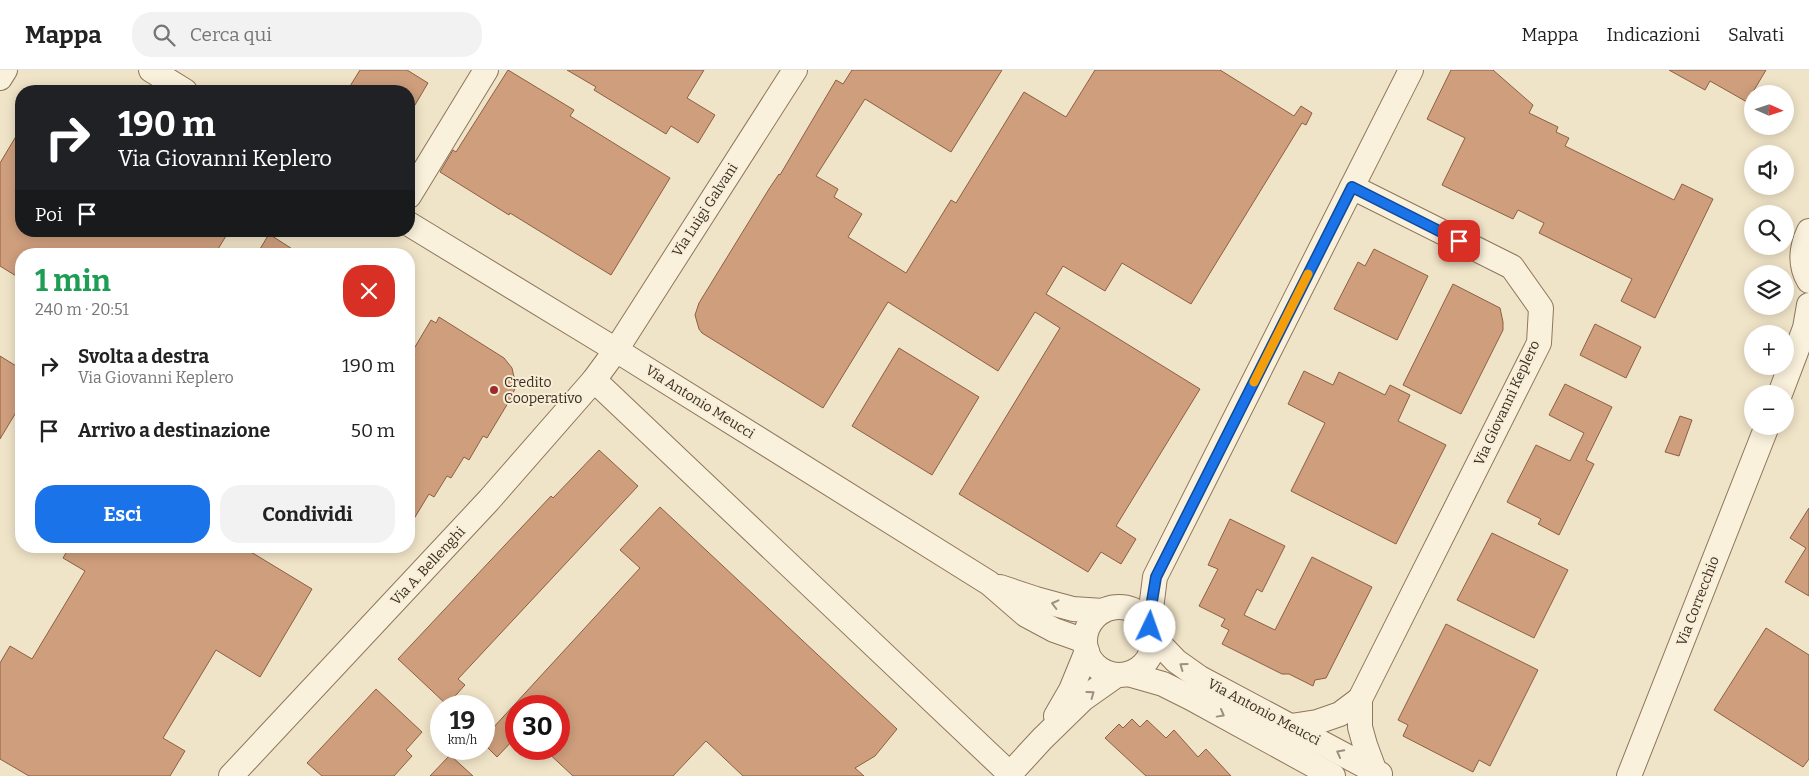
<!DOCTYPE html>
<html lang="it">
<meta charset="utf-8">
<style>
:root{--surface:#fff;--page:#f2f2f2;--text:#222;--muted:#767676;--line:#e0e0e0;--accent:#1a73e8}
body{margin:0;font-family:Bitter,serif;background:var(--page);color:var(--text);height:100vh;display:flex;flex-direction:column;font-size:19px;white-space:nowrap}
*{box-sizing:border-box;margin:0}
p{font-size:16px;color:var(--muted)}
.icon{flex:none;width:28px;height:28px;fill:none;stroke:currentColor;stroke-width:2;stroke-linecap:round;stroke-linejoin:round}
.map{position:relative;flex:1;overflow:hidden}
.drawer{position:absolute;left:15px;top:178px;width:400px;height:305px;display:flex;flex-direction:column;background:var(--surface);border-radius:20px;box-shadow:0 2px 12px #0003}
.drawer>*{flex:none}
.hud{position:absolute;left:15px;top:15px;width:400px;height:152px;border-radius:20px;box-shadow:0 2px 12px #0003;background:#202124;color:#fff;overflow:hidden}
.needle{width:32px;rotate:93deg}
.controls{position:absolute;left:1744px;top:15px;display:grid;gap:10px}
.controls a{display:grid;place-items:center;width:50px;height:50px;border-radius:50%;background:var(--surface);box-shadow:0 2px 12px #0003;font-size:25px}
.speed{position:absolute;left:430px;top:625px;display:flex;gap:10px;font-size:25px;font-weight:700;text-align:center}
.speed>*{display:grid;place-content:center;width:65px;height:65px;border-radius:50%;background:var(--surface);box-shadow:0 2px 12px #0003;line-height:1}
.speed small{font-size:12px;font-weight:400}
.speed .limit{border:8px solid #d22;background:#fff;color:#111}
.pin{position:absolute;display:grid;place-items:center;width:42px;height:42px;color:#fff;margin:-21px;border-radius:10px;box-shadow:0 2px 8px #0006}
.me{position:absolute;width:55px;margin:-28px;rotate:3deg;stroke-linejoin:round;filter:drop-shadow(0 0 4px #0008)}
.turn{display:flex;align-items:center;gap:18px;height:105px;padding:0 20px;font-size:22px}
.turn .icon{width:65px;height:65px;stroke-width:2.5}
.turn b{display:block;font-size:35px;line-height:42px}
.then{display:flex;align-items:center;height:48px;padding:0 20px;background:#0003;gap:10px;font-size:19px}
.round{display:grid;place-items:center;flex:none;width:52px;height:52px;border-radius:20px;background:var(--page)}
.headline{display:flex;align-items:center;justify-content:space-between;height:85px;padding:0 20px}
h1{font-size:30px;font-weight:700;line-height:38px;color:#1e9e55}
.cta{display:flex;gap:10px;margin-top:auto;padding:10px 20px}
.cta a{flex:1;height:58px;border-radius:20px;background:var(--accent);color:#fff;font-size:20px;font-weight:700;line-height:58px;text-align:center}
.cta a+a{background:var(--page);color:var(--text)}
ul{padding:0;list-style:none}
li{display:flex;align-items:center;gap:15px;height:65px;padding:0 20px}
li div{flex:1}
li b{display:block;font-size:19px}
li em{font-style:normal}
header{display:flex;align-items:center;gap:30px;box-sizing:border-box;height:70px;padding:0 25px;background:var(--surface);border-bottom:1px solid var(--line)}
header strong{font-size:24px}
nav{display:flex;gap:28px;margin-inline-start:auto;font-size:18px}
.search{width:350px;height:45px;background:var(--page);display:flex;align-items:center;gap:12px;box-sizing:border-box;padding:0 18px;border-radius:20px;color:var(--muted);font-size:19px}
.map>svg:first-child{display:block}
.building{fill:#cf9f7d;stroke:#8d5f41}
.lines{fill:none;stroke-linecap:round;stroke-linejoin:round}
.minor-casing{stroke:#8d765c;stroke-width:26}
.minor{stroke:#faf1dc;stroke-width:24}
.oneway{stroke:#9c907e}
.route-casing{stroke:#114b97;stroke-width:12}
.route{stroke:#1a73e8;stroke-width:9}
.slow{stroke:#f59e0b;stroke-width:9}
.poi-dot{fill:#9e2a2b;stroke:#f7eed8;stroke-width:2}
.labels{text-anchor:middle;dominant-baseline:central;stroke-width:4;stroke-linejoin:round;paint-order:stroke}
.street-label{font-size:14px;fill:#3d2e20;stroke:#f7eed8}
.poi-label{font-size:14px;fill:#3d2e20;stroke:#f7eed8;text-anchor:start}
</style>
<header>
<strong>Mappa</strong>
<div class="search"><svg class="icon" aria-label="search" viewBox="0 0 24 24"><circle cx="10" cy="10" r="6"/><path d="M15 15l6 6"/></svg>Cerca qui</div>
<nav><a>Mappa</a><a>Indicazioni</a><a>Salvati</a></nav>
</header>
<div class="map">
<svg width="1809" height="706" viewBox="0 0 1809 706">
<rect width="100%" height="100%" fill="#f0e4c8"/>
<!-- building -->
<g class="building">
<path d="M 360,0 L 407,0 L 428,13 L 409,45 L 409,21 L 347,21 Z"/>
<path d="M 508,0 L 574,40 L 570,46 L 670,108 L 611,205 L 510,143 L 509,145 L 440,102 L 453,80 L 456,82 Z"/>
<path d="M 567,0 L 704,0 L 687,28 L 715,45 L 698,73 L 671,56 L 666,64 L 594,20 L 596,17 Z"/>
<path d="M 852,0 L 1002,0 L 951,82 L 865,29 L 816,106 L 838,119 L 834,127 L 862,144 L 848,167 L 906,203 L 951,130 L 956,133 L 1024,22 L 1066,47 L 1095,0 L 1220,0 L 1294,46 L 1301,36 L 1312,43 L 1306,55 L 1302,53 L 1191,234 L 1122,193 L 1105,221 L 1063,196 L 1046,224 L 1200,319 L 1116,456 L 1136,469 L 1121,494 L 1101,482 L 1088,502 L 959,424 L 1060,258 L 1035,242 L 998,301 L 888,232 L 823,338 L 702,263 L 699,259 L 695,245 L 699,233 L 769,119 L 779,104 L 780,105 L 836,10 L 843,14 Z"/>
<path d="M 1451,0 L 1493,0 L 1533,35 L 1529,43 L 1558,57 L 1556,62 L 1569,68 L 1565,76 L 1674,130 L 1682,114 L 1713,129 L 1655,248 L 1621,231 L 1632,209 L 1539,163 L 1544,153 L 1518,140 L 1513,149 L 1442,115 L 1465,68 L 1427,49 Z"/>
<path d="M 1669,0 L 1766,0 L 1747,32 L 1710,11 L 1705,20 Z"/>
<path d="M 21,58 L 21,161 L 229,161 L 215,184 L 21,184 L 21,209 L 0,196 L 0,93 Z"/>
<path d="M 269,164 L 300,184 L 257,184 Z"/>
<path d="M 1374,179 L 1428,206 L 1397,270 L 1334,239 L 1358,192 L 1365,196 Z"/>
<path d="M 1453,214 L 1500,238 L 1503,252 L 1503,260 L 1461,344 L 1403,315 Z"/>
<path d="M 439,247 L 504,288 L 512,298 L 516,316 L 511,328 L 487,368 L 483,366 L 469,390 L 464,387 L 451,408 L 447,406 L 434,427 L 429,424 L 409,457 L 409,294 L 415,284 L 412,282 L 431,250 L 436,253 Z"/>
<path d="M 1595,254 L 1641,277 L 1626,308 L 1580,285 Z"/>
<path d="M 899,278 L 979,327 L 932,405 L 852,356 Z"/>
<path d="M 0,286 L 21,299 L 21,334 L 0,369 Z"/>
<path d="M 1304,301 L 1333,315 L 1339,302 L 1385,325 L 1390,315 L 1410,325 L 1398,351 L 1446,375 L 1396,474 L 1291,421 L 1325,353 L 1288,334 Z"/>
<path d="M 1565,314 L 1612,337 L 1586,390 L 1594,394 L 1559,465 L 1538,454 L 1541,449 L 1507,432 L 1536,375 L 1570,391 L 1584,363 L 1549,345 Z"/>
<path d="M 1680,346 L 1692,350 L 1679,386 L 1665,382 Z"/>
<path d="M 599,380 L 638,416 L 458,609 L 465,615 L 447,635 L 398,589 L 551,426 L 553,428 Z"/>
<path d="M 660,437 L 897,659 L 875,686 L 855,698 L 864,706 L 743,706 L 706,671 L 673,706 L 573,706 L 544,679 L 559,679 L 559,636 L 516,636 L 516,667 L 497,687 L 484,674 L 484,651 L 492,659 L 640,498 L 620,480 Z"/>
<path d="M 1809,438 L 1809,526 L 1785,512 L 1806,478 L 1790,468 Z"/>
<path d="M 1230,449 L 1285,476 L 1262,522 L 1257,519 L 1244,545 L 1275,560 L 1312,487 L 1372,517 L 1326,608 L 1315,610 L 1313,616 L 1289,604 L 1282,604 L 1222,574 L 1229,560 L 1221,556 L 1225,549 L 1199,536 L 1218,499 L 1208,495 Z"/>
<path d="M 1492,463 L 1568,500 L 1534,568 L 1457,530 Z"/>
<path d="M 70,476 L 241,476 L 312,519 L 260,607 L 216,580 L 163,668 L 185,681 L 170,706 L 29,706 L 0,689 L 0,593 L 10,576 L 32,589 L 85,501 L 63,488 Z"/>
<path d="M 1446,554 L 1538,600 L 1490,696 L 1479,690 L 1473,702 L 1403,666 L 1408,655 L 1398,650 Z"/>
<path d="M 1766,558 L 1809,585 L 1809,689 L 1803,697 L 1714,640 Z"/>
<path d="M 376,619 L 422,662 L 406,680 L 412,686 L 394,706 L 322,706 L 307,693 Z"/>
<path d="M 1132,649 L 1140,657 L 1147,650 L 1166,668 L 1174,660 L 1198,687 L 1206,679 L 1231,706 L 1146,706 L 1105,668 L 1119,654 L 1123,658 Z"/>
<path d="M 450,685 L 473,706 L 430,706 Z"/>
</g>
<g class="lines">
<defs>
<g id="minor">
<path d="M 151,0 L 185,21"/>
<path d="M 0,8 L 5,0"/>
<path d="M 1352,117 L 1512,197 L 1541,238 L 1539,273 L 1360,629 L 1360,657 L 1365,675 L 1375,702"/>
<path d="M 409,126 L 486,0"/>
<path d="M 409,154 L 616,280 L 989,513 L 1026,545 L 1054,560 L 1085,571"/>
<path d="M 1809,161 C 1801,178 1799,194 1809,211"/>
<path d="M 594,310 L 1010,704"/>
<path d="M 1780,324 L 1805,258 L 1809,235"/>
<path d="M 1000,517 L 1036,529 L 1073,539 L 1103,541"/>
<circle cx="1119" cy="571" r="34"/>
<path d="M 1150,557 L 1152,531 L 1155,507 L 1411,0"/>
<path d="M 1153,567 L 1176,591 L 1200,608 L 1380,704"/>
<path d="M 1128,604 L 1163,614 L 1191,628 L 1333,706"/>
<path d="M 1056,646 L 1071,620 L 1087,581"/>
<path d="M 1291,656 L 1317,652 L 1340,644 L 1360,629"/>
<path d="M 231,706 L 489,430 L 594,310 L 616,280 L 795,0"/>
<path d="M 1008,706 L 1042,669 L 1083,629 L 1117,605"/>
<path d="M 1629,706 L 1767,356"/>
</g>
</defs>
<!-- minor casing -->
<use href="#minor" class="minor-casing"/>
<!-- minor -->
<use href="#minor" class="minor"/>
</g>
<!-- one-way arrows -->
<defs><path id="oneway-chevron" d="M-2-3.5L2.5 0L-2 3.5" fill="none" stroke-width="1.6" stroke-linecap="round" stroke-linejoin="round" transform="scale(1.25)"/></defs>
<g class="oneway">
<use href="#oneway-chevron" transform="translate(1055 534) rotate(-166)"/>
<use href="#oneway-chevron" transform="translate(1183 596) rotate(-144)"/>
<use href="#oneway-chevron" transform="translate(1091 624) rotate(-36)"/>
<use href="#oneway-chevron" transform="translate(1221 644) rotate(29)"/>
<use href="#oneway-chevron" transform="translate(1340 683) rotate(-152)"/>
</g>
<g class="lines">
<defs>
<path id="route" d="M 1150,557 L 1152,531 L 1156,507 L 1352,117 L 1459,171"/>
</defs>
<!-- route casing -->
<use href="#route" class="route-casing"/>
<!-- route -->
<use href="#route" class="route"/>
<!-- slow -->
<path class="slow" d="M 1254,312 L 1308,204"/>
</g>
<!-- markers -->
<circle class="poi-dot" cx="494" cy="320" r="5"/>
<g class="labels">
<!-- street labels -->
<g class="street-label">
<text transform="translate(705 140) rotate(-57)">Via Luigi Galvani</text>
<text transform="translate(700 332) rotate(32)">Via Antonio Meucci</text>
<text transform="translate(1507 333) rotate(-65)">Via Giovanni Keplero</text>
<text transform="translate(428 496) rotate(-47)">Via A. Bellenghi</text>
<text transform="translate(1698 531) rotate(-69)">Via Correcchio</text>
<text transform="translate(1264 642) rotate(28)">Via Antonio Meucci</text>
</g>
<!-- poi labels -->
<g class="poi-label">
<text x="504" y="312">Credito<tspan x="504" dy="16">Cooperativo</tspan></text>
</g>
</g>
</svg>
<div class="controls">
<a><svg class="needle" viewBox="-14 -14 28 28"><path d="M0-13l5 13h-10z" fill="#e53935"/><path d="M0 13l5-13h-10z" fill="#767676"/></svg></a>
<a><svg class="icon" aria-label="sound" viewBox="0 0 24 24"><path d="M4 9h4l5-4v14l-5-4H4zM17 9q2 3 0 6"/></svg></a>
<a><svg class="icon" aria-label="search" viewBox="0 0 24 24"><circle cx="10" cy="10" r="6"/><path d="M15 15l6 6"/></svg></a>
<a><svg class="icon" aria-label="layers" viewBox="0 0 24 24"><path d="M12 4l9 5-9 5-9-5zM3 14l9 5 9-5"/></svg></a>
<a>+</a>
<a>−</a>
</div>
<div class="speed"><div>19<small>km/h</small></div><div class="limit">30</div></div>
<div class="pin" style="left:1459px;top:171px;background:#d93025"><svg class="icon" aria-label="arrive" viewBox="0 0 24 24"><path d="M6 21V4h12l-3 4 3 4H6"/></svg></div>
<svg class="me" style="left:1150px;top:557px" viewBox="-20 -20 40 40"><circle r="19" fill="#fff"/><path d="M0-13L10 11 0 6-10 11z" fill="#1a73e8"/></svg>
<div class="hud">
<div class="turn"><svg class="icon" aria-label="right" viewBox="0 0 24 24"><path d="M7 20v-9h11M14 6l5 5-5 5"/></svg><div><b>190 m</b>Via Giovanni Keplero</div></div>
<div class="then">Poi<svg class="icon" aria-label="arrive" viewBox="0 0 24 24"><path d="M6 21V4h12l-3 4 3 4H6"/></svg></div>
</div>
<section class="drawer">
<div class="headline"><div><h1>1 min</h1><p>240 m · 20:51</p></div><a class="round" style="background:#d93025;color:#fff"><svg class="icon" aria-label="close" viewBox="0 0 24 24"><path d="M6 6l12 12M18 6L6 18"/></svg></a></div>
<ul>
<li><svg class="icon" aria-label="right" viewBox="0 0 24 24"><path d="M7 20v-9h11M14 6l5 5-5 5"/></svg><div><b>Svolta a destra</b><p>Via Giovanni Keplero</p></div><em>190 m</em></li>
<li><svg class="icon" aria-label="arrive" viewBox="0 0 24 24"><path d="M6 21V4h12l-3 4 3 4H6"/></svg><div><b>Arrivo a destinazione</b></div><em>50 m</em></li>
</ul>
<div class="cta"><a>Esci</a><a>Condividi</a></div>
</section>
</div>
